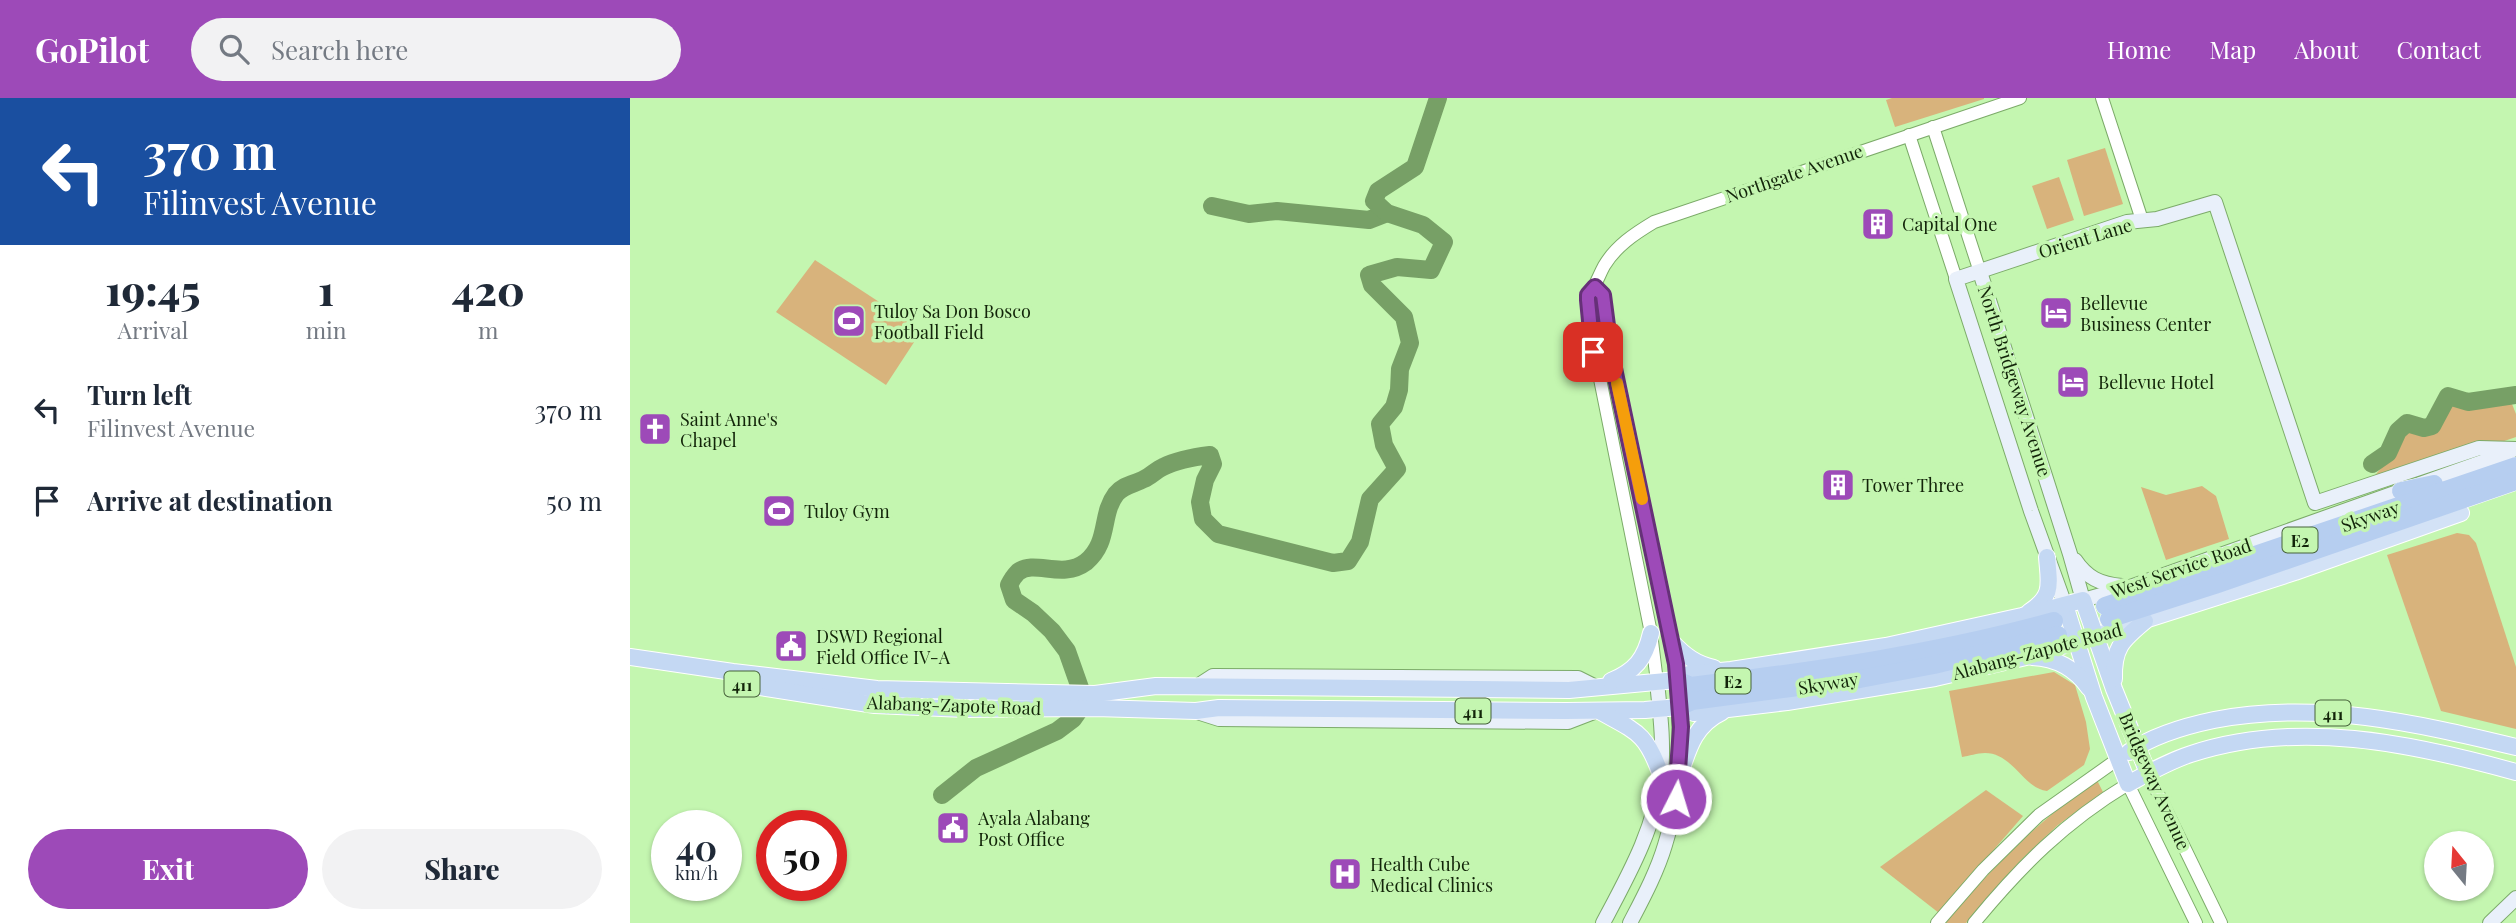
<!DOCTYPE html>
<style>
:root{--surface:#fff;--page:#f2f2f3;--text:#1f2937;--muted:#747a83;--accent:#9d4ab8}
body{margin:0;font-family:"Playfair Display",serif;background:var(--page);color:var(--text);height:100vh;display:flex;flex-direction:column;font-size:26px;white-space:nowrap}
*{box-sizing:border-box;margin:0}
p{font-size:23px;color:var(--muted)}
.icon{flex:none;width:38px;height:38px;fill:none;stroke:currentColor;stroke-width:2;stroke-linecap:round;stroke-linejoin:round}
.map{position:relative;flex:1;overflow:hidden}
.drawer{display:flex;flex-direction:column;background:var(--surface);width:630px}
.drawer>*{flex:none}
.top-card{background:#1a4fa0;color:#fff;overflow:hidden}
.needle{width:46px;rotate:342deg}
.buttons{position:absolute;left:1794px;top:733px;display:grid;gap:14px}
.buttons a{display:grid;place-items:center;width:70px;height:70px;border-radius:50%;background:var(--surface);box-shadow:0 2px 5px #0004;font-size:35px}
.speed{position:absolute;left:21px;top:712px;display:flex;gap:14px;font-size:35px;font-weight:700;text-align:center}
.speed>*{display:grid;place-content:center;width:91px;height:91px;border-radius:50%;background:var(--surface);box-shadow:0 2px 5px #0004;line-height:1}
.speed small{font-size:18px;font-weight:400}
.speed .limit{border:10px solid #d22;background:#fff;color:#111}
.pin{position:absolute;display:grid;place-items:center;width:60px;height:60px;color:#fff;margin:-30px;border-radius:14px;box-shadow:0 4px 10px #0006}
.me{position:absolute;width:77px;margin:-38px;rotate:5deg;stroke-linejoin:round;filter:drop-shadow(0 0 5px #0008)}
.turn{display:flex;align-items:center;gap:24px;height:147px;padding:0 28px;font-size:32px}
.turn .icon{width:91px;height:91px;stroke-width:2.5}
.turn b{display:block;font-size:49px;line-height:60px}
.eta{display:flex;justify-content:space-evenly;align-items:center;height:119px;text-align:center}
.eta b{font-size:42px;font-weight:800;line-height:49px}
.primary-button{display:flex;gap:14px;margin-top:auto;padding:14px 28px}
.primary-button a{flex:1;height:80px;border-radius:42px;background:var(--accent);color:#fff;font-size:28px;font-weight:800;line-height:80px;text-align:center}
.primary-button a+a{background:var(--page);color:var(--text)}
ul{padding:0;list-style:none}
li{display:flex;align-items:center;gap:21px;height:91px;padding:0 28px}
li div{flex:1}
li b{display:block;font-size:26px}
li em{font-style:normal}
header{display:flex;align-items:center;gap:42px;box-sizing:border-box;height:98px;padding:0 35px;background:var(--accent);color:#fff}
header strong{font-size:33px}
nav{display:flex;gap:38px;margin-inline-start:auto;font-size:24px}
.search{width:490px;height:63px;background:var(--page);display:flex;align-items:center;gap:18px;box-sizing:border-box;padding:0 24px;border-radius:38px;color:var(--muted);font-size:26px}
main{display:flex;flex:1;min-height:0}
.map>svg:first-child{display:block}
.green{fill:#d8b37c}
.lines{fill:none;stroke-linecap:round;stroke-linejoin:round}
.river{stroke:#77a066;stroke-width:18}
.tertiary-casing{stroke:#7cab69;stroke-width:14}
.secondary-casing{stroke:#7cab69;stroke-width:16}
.primary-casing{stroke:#fff;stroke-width:18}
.trunk-casing{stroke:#fff;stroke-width:18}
.motorway-casing{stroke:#fff;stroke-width:19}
.tertiary{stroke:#fff;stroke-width:12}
.secondary{stroke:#e9f0fa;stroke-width:14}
.primary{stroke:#d3e2f6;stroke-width:16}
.trunk{stroke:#c4d8f3;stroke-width:16}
.motorway{stroke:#b6cef0;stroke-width:18}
.route-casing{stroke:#663078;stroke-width:18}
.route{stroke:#9d4ab8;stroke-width:12}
.slow{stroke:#f59e0b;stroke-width:12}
.labels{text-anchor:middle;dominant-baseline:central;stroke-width:7;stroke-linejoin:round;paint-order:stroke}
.shield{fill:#c4f6b0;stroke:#47633b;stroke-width:2}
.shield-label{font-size:16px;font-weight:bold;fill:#122409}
.street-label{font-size:18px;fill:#122409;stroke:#c4f6b0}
.poi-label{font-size:18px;fill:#122409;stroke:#c4f6b0;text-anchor:start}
</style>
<header>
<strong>GoPilot</strong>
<div class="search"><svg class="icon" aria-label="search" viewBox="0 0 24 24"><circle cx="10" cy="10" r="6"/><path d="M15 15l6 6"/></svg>Search here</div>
<nav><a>Home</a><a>Map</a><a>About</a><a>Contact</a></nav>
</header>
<main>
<section class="drawer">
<div class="top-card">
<div class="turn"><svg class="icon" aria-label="left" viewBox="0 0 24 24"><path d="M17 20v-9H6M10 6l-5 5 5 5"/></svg><div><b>370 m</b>Filinvest Avenue</div></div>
</div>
<div class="eta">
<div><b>19:45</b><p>Arrival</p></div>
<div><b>1</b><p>min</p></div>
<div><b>420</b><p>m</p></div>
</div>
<ul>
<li><svg class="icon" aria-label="left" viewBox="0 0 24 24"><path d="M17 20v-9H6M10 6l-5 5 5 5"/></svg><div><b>Turn left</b><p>Filinvest Avenue</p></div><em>370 m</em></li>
<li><svg class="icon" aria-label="arrive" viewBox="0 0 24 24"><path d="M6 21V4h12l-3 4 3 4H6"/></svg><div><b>Arrive at destination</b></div><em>50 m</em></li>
</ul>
<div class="primary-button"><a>Exit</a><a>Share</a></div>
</section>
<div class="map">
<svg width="1886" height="825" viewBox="0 0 1886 825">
<rect width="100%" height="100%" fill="#c4f6b0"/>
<!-- green -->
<g class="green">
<path d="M 1262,0 L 1354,0 L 1354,1 L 1265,29 L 1256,2 Z"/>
<path d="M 1475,50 L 1493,106 L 1454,118 L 1437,62 Z"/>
<path d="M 1429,79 L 1444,122 L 1417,131 L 1402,88 Z"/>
<path d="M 185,162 L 292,232 L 256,287 L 146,214 Z"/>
<path d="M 1819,301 L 1840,308 L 1880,301 L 1886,316 L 1886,339 L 1733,391 L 1760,360 L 1774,329 L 1795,333 L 1806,329 Z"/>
<path d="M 1572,388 L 1586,398 L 1599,441 L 1536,462 L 1511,389 L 1536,397 Z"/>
<path d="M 1827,435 L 1839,437 L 1846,445 L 1886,569 L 1886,631 L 1811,613 L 1757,457 Z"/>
<path d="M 1424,574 L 1445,587 L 1456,624 L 1460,651 L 1454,667 L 1417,693 C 1394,691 1383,655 1355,655 C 1347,655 1339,658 1332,659 L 1319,593 Z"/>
<path d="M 1467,682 L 1473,694 L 1428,727 L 1392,761 L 1336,825 L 1314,825 C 1361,772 1408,722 1467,682 Z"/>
<path d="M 1356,692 L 1393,718 L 1309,815 L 1250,769 Z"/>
</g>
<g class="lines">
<!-- river -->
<g class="river">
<path d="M 582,108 L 619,116 L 647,113 L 739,122 L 757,115"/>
<path d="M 1742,366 L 1758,355 L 1768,333 L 1777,325 L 1794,330 L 1802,328 L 1818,298 L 1838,304 L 1886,297"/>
<path d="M 312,697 L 346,670 L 427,633 L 443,621 L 455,604 L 437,553 L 422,533 L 403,515 L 384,502 L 379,487 C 381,483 385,477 388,474 C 405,461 432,482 456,464 C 480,444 470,417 486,396 C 493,387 505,386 514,381 C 521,378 526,372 533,369 C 547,362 564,359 580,357 L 583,366 L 575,382 L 570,404 L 573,421 L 588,436 L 703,465 L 718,463 L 730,444 L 740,401 L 767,371 L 754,347 L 750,326 L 764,309 L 769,292 L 770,271 L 780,245 L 774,219 L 742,187 L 739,177 L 767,169 L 801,172 L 814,144 L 793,127 L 757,115 L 744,103 L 748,93 L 785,69 L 808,0"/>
</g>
<defs>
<g id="tertiary">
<path d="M 1472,0 L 1512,122"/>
<path d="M 1303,29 L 1350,174"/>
<path d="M 1279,37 L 1326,181"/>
<path d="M 966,189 L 973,197 L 980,251 L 1033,497 L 1047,582"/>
<path d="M 1027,584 L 1021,535 L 959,226 L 958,197 C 966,188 968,179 974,168 C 986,148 1004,136 1024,124 L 1390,0"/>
<path d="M 1518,675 L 1591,825"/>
<path d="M 1307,825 L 1353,772 L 1409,717 L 1488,661"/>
<path d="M 1344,825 C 1391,768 1435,724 1498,686 L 1566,825"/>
</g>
<g id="secondary">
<path d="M 1350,174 L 1440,456 L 1453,502 L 1500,489 L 1880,354"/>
<path d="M 1445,462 C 1457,480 1470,486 1492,488"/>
<path d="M 1435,507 L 1401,413 L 1326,181 L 1497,124 L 1527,121 L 1585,104 L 1685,405 L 1849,350 L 1886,351"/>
<path d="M 566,589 L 583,578 L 948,580 L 966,589"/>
<path d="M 567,614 L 589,621 L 938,624 L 964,614"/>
<path d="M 973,825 C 998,778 1026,729 1031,675 C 1034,644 1030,614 1027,584"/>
<path d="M 1000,825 C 1013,800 1027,774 1035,747 C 1053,693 1051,638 1047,582"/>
<path d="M 1860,825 L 1886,800"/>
</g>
<path id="primary" d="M 1465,538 L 1665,474 L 1831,415"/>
<g id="trunk">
<path d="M 1435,507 L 1464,599 L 1498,686 C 1518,675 1539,663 1561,656 C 1667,621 1781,645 1886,674"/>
<path d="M 1399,514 C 1424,498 1419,486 1417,459"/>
<path d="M 1042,544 C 1055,558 1066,566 1084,570"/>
<path d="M 0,559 L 103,574 L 247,591 L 465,596 L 526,588 L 939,592 L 1047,582 L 1059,576 L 1101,572 L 1256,548 L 1392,518 L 1453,502 L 1484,591 L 1518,675"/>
<path d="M 1402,559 C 1426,560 1446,571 1459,590"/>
<path d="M 1484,581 C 1483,550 1492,542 1515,523"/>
<path d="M 981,583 C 1005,573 1015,561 1021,535"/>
<path d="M 104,585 L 245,607 L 334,611 L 465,610 L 566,613 L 589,610 L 936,613 L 1015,612 L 1049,609 L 1064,615 L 1157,604 L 1305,580 L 1396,559 L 1465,538"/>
<path d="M 971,614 C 1007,634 1016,635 1031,677"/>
<path d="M 1499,654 C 1524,637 1555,628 1584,622 C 1687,602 1786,625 1886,649"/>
<path d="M 1049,679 C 1058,652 1064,627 1092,614"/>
</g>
<g id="motorway">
<path d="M 1771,393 L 1804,386"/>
<path d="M 1475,508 L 1886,368"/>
<path d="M 1479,521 L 1585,487 L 1886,383"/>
<path d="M 1047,582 L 1061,588 C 1183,573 1305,556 1424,523"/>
<path d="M 1049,609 L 1062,603 L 1230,581 L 1304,567 L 1428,537"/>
</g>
</defs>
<!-- tertiary casing -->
<use href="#tertiary" class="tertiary-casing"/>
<!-- secondary casing -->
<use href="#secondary" class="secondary-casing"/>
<!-- primary casing -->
<use href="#primary" class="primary-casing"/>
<!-- trunk casing -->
<use href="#trunk" class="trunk-casing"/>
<!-- motorway casing -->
<use href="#motorway" class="motorway-casing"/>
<!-- tertiary -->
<use href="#tertiary" class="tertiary"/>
<!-- secondary -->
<use href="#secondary" class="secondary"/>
<!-- primary -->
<use href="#primary" class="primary"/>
<!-- trunk -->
<use href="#trunk" class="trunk"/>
<!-- motorway -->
<use href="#motorway" class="motorway"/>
</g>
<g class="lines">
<defs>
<path id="route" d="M 963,254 L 958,202 L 958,197 L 965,189 L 973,197 L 980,251 L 1046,566 L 1051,629 L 1046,701"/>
</defs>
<!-- route casing -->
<use href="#route" class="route-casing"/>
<!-- route -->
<use href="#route" class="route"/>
<!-- slow -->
<path class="slow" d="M 987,285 L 1012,401"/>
</g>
<!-- icons -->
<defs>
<symbol id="building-square" viewBox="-11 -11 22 22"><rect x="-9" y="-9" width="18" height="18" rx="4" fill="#9d4ab8" stroke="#c4f6b0"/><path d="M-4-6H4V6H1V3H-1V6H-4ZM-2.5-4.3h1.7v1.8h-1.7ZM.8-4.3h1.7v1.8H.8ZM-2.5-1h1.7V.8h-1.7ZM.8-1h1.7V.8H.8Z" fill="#fff"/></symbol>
<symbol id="hotel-square" viewBox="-11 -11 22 22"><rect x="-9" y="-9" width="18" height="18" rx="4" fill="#9d4ab8" stroke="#c4f6b0"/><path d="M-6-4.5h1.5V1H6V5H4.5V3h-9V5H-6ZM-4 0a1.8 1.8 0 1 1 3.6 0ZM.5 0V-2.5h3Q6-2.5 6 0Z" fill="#fff"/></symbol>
<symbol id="stadium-square" viewBox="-11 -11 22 22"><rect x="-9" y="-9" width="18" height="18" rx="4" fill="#9d4ab8" stroke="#c4f6b0"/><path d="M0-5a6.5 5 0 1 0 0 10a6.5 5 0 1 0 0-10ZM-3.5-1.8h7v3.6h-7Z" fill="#fff"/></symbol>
<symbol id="church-square" viewBox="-11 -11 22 22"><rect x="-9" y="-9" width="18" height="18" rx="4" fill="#9d4ab8" stroke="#c4f6b0"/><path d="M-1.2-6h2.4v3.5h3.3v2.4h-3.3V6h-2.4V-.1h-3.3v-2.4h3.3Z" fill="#fff"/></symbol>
<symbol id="civic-square" viewBox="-11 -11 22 22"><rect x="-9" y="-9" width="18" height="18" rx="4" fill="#9d4ab8" stroke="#c4f6b0"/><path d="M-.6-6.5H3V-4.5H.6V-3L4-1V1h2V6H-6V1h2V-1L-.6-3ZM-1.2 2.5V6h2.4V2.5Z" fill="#fff"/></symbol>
<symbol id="hospital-square" viewBox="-11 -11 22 22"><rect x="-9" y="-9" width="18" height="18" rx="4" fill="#9d4ab8" stroke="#c4f6b0"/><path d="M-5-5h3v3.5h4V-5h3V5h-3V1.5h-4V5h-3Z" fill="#fff"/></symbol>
</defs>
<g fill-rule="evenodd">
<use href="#building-square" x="1229" y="107" width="38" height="38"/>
<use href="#hotel-square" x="1407" y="196" width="38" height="38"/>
<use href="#stadium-square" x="200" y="204" width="38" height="38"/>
<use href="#hotel-square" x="1424" y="265" width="38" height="38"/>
<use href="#church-square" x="6" y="312" width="38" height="38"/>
<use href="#building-square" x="1189" y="368" width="38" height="38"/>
<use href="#stadium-square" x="130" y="394" width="38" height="38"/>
<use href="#civic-square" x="142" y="529" width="38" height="38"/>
<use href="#civic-square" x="304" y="711" width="38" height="38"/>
<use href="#hospital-square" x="696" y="757" width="38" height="38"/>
</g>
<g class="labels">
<!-- shield labels -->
<g class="shield">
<rect x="1652.5" y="429.5" width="35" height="25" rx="5"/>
<rect x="1085.5" y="570.5" width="35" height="25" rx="5"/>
<rect x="94.5" y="573.5" width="35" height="25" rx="5"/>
<rect x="825.5" y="600.5" width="35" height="25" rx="5"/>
<rect x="1685.5" y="602.5" width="35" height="25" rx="5"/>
</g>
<g class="shield-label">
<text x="1670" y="442">E2</text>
<text x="1103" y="583">E2</text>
<text x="112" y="586">411</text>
<text x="843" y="613">411</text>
<text x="1703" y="615">411</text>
</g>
<!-- street labels -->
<g class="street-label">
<text transform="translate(1164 75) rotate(-19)">Northgate Avenue</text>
<text transform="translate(1455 140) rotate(-17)">Orient Lane</text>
<text transform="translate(1385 283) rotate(72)">North Bridgeway Avenue</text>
<text transform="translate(1740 418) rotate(-19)">Skyway</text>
<text transform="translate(1551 470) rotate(-19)">West Service Road</text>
<text transform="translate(1407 553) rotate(-15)">Alabang-Zapote Road</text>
<text transform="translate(1198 585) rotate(-9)">Skyway</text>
<text transform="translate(324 607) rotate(2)">Alabang-Zapote Road</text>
<text transform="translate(1525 683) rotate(66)">Bridgeway Avenue</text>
</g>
<!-- poi labels -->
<g class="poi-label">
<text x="1272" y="126">Capital One</text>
<text x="1450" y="205">Bellevue<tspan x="1450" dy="21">Business Center</tspan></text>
<text x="244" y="213">Tuloy Sa Don Bosco<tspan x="244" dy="21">Football Field</tspan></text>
<text x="1468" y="284">Bellevue Hotel</text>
<text x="50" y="321">Saint Anne's<tspan x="50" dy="21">Chapel</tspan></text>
<text x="1232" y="387">Tower Three</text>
<text x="174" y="413">Tuloy Gym</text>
<text x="186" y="538">DSWD Regional<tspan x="186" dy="21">Field Office IV-A</tspan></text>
<text x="348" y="720">Ayala Alabang<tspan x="348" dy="21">Post Office</tspan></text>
<text x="740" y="766">Health Cube<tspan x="740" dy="21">Medical Clinics</tspan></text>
</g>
</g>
</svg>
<div class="buttons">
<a><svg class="needle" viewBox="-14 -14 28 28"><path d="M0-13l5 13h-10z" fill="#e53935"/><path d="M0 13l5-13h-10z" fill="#747a83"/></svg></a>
</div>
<div class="speed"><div>40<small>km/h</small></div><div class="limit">50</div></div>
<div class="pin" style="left:963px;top:254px;background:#d93025"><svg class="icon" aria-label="arrive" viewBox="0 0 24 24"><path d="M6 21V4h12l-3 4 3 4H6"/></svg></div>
<svg class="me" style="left:1046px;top:701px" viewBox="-20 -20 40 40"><circle r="17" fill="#9d4ab8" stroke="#fff" stroke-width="3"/><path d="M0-11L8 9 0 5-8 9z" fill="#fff"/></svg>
</div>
</main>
